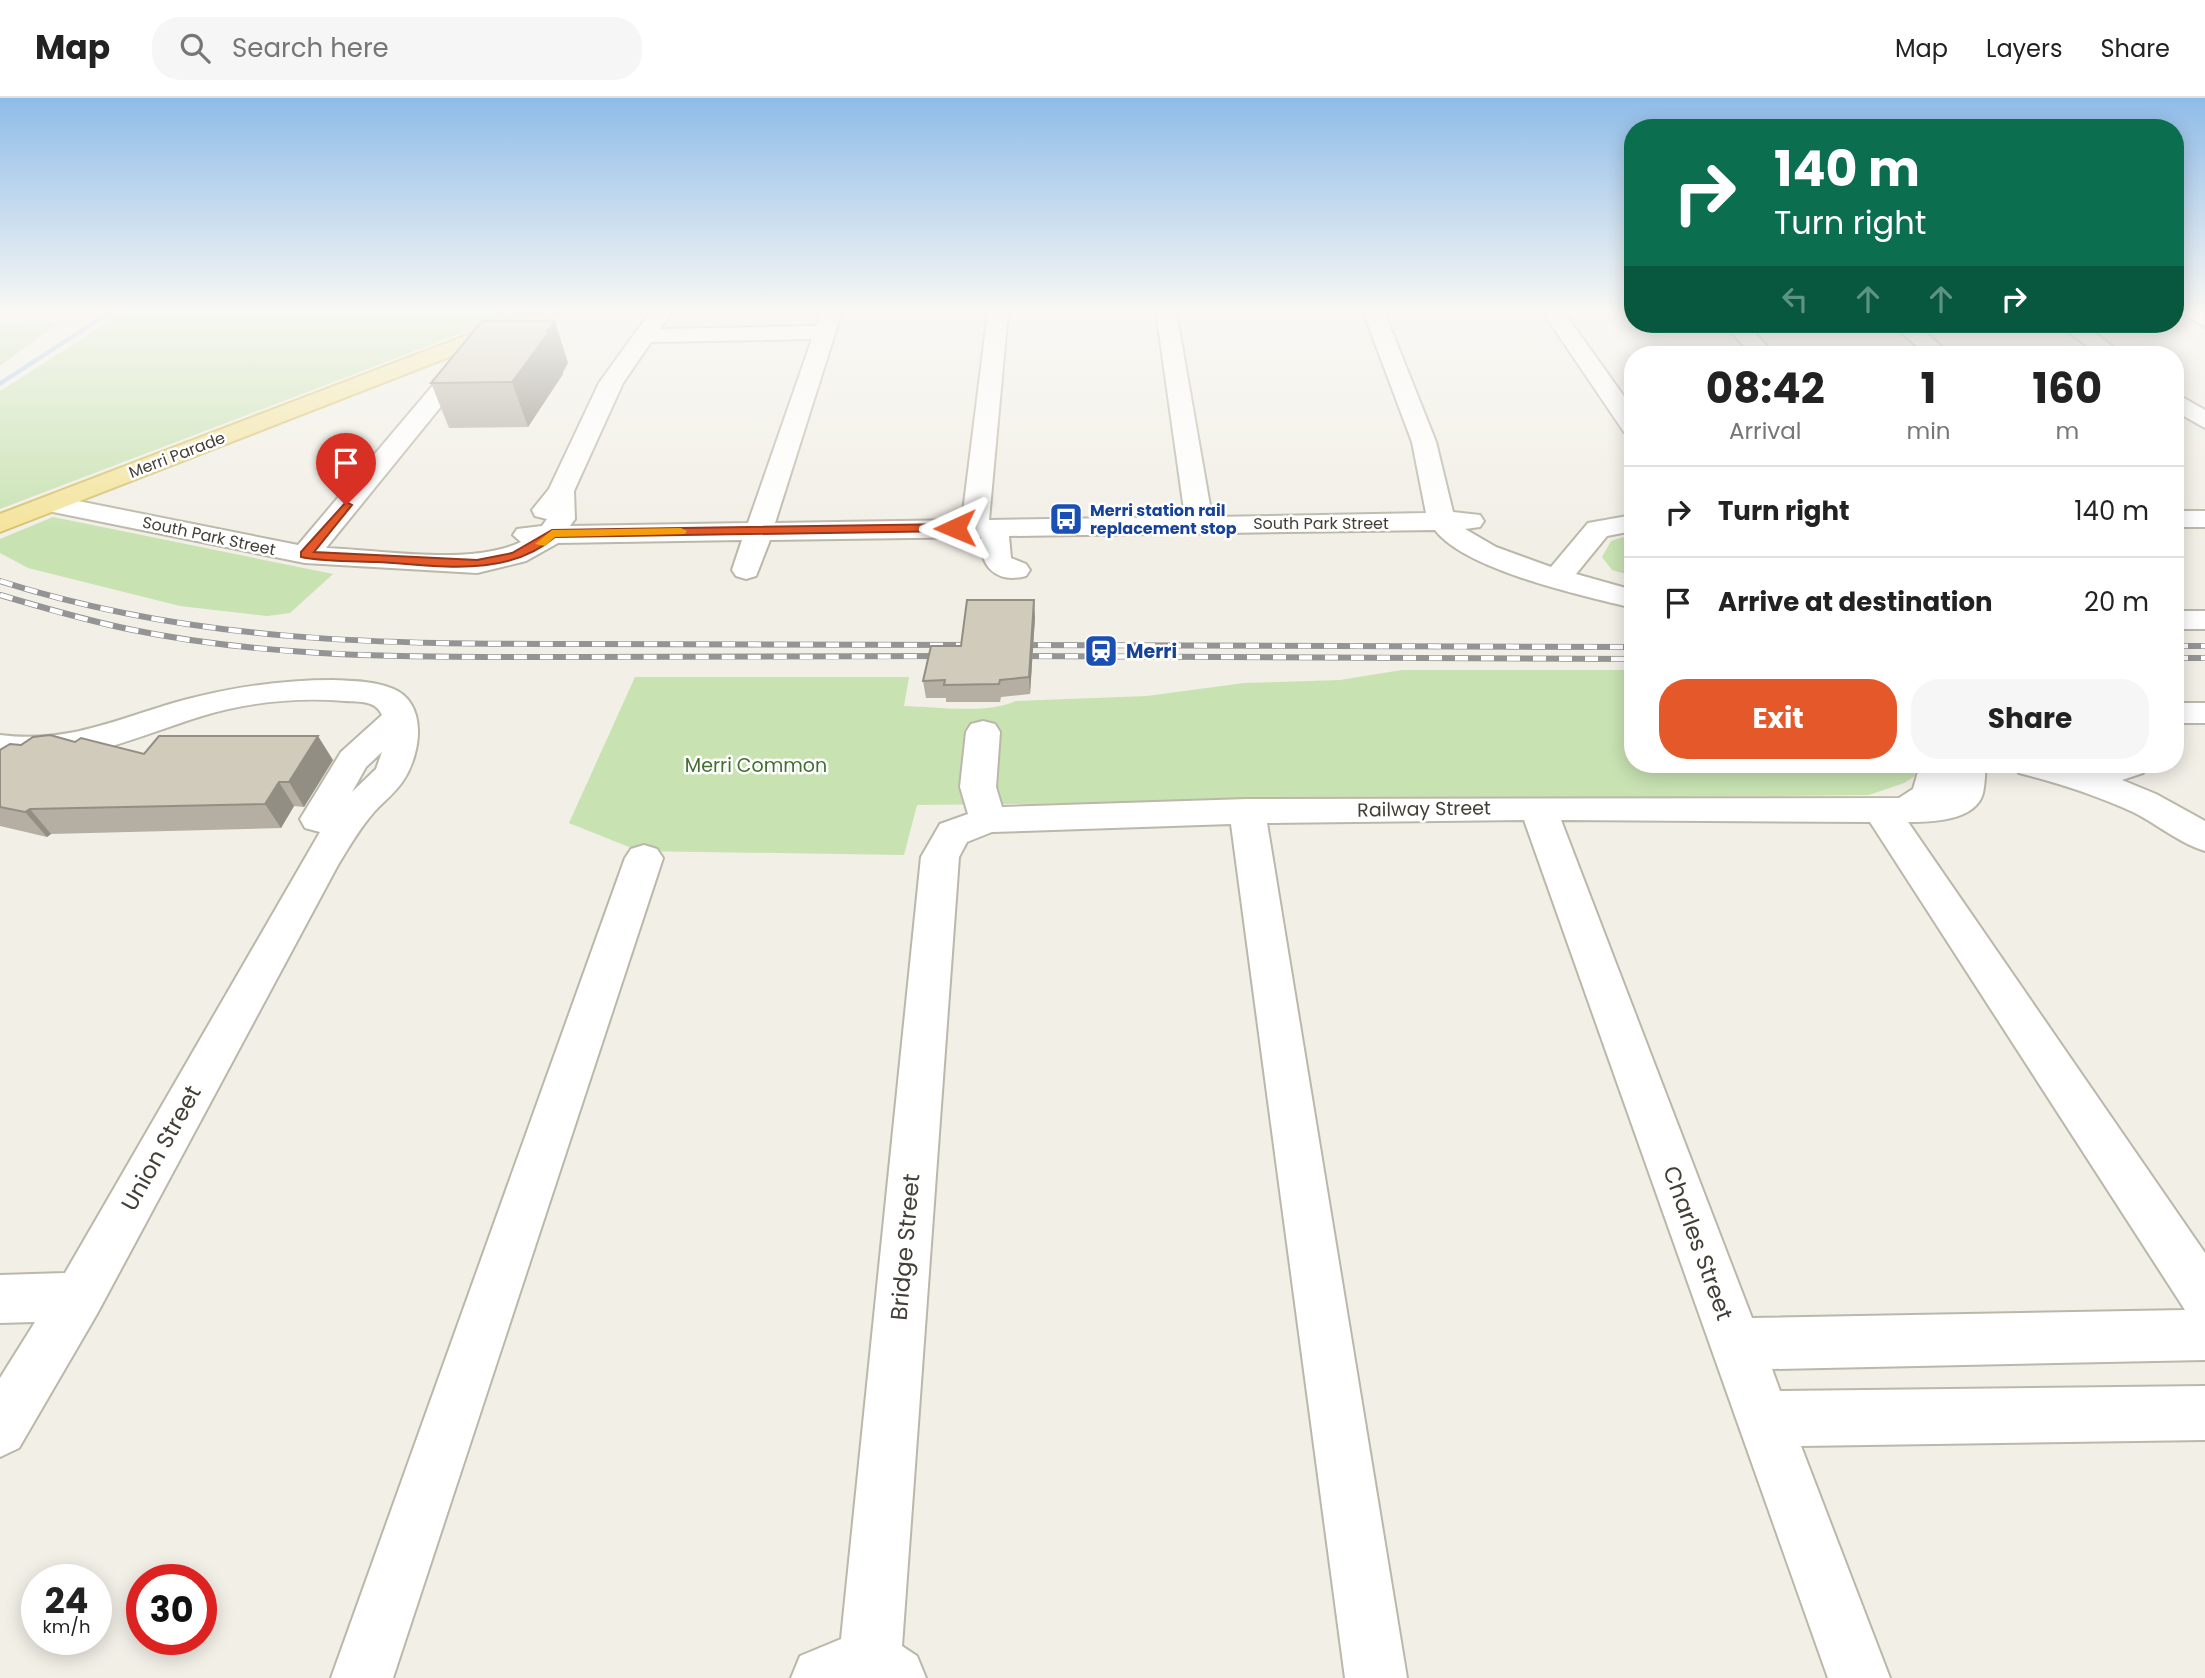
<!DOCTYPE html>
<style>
:root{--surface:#fff;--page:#f6f6f6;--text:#222;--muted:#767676;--line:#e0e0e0;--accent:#e55829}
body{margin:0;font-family:Poppins,sans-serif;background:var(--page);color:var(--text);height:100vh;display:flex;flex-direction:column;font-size:26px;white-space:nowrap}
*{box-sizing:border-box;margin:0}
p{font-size:23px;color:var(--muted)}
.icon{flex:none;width:38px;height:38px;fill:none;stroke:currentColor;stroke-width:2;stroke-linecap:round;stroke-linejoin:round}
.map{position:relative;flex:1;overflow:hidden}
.drawer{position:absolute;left:1624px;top:248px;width:560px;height:427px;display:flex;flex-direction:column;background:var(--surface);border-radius:28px;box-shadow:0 4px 18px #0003}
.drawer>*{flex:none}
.hud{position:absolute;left:1624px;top:21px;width:560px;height:214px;border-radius:28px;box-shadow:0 4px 18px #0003;background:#0b6e4f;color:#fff;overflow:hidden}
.speed{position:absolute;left:21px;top:1466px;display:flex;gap:14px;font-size:35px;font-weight:700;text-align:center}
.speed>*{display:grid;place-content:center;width:91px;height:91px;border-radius:50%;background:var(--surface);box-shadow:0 4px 18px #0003;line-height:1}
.speed small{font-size:18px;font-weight:400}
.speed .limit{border:10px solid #d22;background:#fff;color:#111}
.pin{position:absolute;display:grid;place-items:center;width:60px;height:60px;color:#fff;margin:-72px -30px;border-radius:50% 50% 50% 0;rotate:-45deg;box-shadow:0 0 7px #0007}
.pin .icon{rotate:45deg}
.me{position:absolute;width:77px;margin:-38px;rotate:269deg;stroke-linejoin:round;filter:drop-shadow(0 0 5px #0008)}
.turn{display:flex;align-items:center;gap:24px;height:147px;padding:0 35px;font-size:32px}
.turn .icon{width:91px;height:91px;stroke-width:2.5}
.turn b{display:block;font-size:49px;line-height:60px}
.lanes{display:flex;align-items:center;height:66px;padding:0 35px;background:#0003;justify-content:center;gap:35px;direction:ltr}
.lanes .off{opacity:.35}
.eta{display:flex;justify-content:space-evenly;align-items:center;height:119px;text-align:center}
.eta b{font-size:42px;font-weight:700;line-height:49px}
.button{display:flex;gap:14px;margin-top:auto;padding:14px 35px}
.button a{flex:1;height:80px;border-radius:28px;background:var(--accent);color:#fff;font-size:28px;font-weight:700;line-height:80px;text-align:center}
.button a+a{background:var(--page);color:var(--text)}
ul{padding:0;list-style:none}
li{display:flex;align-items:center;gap:21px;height:91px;padding:0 35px;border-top:2px solid var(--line)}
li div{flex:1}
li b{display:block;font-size:26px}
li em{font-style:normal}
header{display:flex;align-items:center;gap:42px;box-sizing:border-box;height:98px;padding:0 35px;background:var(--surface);border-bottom:2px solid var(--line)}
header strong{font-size:33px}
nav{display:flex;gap:38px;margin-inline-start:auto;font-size:24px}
.search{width:490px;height:63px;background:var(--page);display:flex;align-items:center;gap:18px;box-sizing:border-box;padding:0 24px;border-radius:28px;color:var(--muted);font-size:26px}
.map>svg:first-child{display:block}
.green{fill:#c8e2b2}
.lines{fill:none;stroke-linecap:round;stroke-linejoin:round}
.stream{fill:#a7c7e9;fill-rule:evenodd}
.minor-casing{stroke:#bbb7a9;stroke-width:4}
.major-casing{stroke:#d7c26d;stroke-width:4}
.minor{fill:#fff;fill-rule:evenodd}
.major{fill:#f4e49c;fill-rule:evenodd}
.rail-casing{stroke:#949494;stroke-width:6}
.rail{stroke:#fff;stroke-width:4.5;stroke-dasharray:13;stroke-linecap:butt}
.wall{fill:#b4afa2}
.shaded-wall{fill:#928e84}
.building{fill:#d1cbbc;stroke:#928e84;stroke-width:2}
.route{fill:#e55829;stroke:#95391b;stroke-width:2}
.slow{fill:#f59e0b}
.labels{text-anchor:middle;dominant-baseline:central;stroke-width:5;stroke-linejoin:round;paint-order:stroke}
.far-street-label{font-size:16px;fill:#433f36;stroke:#fff}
.far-transit-label{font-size:16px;font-weight:bold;fill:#164399;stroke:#fff;text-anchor:start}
.transit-label{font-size:19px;font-weight:bold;fill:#164399;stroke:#fff;text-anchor:start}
.park-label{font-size:19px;fill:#416f2f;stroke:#fff}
.street-label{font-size:19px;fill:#433f36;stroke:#fff}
.near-street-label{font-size:23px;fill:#433f36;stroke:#fff}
</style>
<header>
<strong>Map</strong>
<div class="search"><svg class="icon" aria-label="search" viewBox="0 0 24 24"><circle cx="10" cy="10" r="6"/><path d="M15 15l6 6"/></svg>Search here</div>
<nav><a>Map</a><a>Layers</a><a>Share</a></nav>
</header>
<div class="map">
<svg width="2205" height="1580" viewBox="0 0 2205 1580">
<rect width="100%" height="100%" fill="#f1efe6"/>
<!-- green -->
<g class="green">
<path d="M 126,213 L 520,213 L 0,411 L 0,293 Z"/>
<path d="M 58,225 L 0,268 L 0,226 Z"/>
<path d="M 53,419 L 333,476 L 290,515 L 267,518 L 180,508 L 28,470 L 0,455 L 0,441 Z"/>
<path d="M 1633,436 L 1633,478 L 1612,472 L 1602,459 L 1611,443 Z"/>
<path d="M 1402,572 L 1633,572 L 1633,667 L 1914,667 L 1915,678 L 1904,685 L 1869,697 L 917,707 L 904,757 L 639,753 L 569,725 L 635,579 L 909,579 L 904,608 C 935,609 989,616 1016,603 L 1147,598 L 1244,585 L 1340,582 Z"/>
</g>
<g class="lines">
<!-- stream -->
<path class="stream" d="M 108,213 L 116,213 L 0,288 L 0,283 Z"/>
<defs>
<g id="minor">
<path d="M 651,213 L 672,213 L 660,231 L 816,228 L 821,213 L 842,213 L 775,425 L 962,422 L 988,213 L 1008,213 L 989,422 L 1185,419 L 1156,213 L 1176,213 L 1212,419 L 1426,415 L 1412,344 L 1363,213 L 1384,213 L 1436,344 L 1453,414 L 1480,417 L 1484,423 L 1480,429 L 1465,431 L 1496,449 L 1551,469 L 1588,425 L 1633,417 L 1633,433 L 1607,438 L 1576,476 L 1633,492 L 1633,510 C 1584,498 1465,472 1435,432 L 1009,438 L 1011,460 L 1026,466 L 1030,472 L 1026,478 C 996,486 979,468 981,439 L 770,442 L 756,478 L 746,481 L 736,478 L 732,472 L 742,442 L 558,445 L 526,463 L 477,475 L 305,465 L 53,414 L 44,412 L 40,406 L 44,400 L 53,398 L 298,447 L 461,254 L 477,254 L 480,259 L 477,264 L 326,450 C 382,452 471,468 521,444 L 513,437 L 517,431 L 542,428 L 547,421 L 535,418 L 532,412 L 549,391 L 599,285 ZM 812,241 L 748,425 L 570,428 L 575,421 L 574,393 L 623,285 L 651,244 Z"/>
<path d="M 1542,213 L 1563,213 L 1633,311 L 1633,336 L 1624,334 Z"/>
<path d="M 2179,213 L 2204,213 L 2205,229 Z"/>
<path d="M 1724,226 L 1747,226 L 1775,257 L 1752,257 Z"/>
<path d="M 1892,226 L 1916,226 L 1951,257 L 1927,257 Z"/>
<path d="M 2058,226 L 2083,226 L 2124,257 L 2099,257 Z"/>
<path d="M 2175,295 L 2205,312 L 2205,330 L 2175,313 Z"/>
<rect x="2175" y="413" width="30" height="16"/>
<rect x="2175" y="513" width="30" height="18"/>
<path d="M 333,582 C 352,583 374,583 391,590 C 429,604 421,656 403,683 C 395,695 384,703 374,714 C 360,730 349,749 338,767 L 97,1216 L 19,1350 L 0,1359 L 0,1280 L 35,1224 L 0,1225 L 0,1177 L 65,1175 L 320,734 L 305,730 L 300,721 L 341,654 L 382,617 C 376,602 359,604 345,603 C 298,599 248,604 202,618 C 160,631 118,649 74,658 C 49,663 25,662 0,659 L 0,637 C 70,646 118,620 184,602 C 233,589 282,582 333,582 ZM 382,654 L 376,671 L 352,694 L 366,669 Z"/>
<rect x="2175" y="605" width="30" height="20"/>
<path d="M 983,623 L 995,626 L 1000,634 L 996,689 L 1002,709 L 1247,701 L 1899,700 L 1913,691 L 1920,667 L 1986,667 C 1985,676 1985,686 1983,695 C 1976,723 1931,724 1908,724 L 2205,1155 L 2205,1262 L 1772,1271 L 1780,1293 L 2205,1288 L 2205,1342 L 1801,1348 L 1890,1580 L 1828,1580 L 1524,722 L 1267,725 L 1407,1580 L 1345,1580 L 1231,726 L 992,734 L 967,744 L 959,759 L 902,1548 L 917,1558 L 926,1580 L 791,1580 L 800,1558 L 841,1541 L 921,759 L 940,726 L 968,716 L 960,689 L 966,634 L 971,626 ZM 1561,722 L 1870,724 L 2185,1212 L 1752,1220 Z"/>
<path d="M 2014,667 L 2148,667 L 2143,675 L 2122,682 L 2156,696 L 2205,723 L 2205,753 C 2179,745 2157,726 2133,714 C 2096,697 2058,685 2019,675 Z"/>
<path d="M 644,747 L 657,751 L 663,760 L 393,1580 L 331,1580 L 625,760 L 631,751 Z"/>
</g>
<path id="major" d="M 530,213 L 560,213 L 557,217 L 0,434 L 0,416 Z"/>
</defs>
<!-- minor casing -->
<use href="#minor" class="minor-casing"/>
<!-- major casing -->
<use href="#major" class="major-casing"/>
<!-- minor -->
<use href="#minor" class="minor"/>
<!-- major -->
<use href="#major" class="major"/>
<defs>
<g id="rail">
<path d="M 0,483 C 198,546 385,546 590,546 C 721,546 851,547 981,547"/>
<path d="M 0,497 C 44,510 88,523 133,532 C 280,562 433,559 582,559 C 703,559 825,559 947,558"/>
<path d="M 1012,547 L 1633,549"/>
<path d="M 2175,548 L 2205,548"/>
<path d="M 1013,558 L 1633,561"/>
<path d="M 2175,560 L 2205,560"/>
</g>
</defs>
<!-- rail casing -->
<use href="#rail" class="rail-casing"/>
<!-- rail -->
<use href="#rail" class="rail"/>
</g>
<!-- wall -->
<g class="wall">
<path d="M 568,265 L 563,274 L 563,276 L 528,329 L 449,330 L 431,285 Z"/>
<path d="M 1035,519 L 1030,596 L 1001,599 L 1000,604 L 946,604 L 946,600 L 926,600 L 923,583 L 961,548 Z"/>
<path d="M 75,644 L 144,656 L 333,662 L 304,709 L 294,708 L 281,730 L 51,736 L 47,739 L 0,728 L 0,652 L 21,647 Z"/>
</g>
<!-- shaded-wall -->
<g class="shaded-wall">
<path d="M 555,223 L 568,265 L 563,274 L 563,276 L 528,329 L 512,284 Z"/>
<path d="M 1034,502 L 1035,519 L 1030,596 L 1029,579 Z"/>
<path d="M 318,638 L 333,662 L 304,709 L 289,684 Z"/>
<path d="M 279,684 L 294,708 L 281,730 L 265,706 Z"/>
<path d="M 30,711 L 51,736 L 47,739 L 25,714 Z"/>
</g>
<!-- building -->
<g class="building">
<path d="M 482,223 L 555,223 L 547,233 L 550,233 L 512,284 L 431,285 Z"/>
<path d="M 967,502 L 1034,502 L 1029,579 L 1000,582 L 999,586 L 944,587 L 945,582 L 923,583 L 931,548 L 961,548 Z"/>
<path d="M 50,637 L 75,644 L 81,640 L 144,656 L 159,638 L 318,638 L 289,684 L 279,684 L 265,706 L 30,711 L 25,714 L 0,709 L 0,652 L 10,646 L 21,647 L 33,639 Z"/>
</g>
<!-- sky -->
<linearGradient id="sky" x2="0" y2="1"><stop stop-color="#8ebce8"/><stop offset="0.49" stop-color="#f9f8f4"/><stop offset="1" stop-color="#f9f8f4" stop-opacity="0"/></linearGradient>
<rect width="2205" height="435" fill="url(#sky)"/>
<!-- route -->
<path class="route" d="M 346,404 L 352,407 L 314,454 L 477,462 L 512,455 L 552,432 L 955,426 L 960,430 L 955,433 L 555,439 C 506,481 437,467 377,464 C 353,463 326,464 301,459 L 301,454 Z"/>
<!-- slow -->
<path class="slow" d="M 681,430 L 687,433 L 685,436 L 555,439 L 545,448 L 535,446 L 552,432 Z"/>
<!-- icons -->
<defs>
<symbol id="bus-square" viewBox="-11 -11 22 22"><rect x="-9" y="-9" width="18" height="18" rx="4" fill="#1a4fb4" stroke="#fff"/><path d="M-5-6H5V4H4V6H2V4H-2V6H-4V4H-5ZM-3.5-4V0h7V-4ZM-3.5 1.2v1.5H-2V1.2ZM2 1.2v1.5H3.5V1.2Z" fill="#fff"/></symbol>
<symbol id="station-square" viewBox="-11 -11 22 22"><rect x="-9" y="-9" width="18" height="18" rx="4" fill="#1a4fb4" stroke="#fff"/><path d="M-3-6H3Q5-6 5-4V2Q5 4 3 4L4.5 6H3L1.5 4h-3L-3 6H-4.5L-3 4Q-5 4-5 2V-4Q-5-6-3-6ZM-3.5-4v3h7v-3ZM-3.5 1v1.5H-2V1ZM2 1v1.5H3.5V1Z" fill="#fff"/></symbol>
</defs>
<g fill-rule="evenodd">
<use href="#bus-square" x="1047" y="402" width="38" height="38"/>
<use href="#station-square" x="1082" y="534" width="38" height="38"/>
</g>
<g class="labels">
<!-- far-street labels -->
<g class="far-street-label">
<text transform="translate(177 357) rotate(-21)">Merri Parade</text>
<text x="1321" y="425">South Park Street</text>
<text transform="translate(209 438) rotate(12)">South Park Street</text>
</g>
<!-- far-transit labels -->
<g class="far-transit-label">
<text x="1090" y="412">Merri station rail<tspan x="1090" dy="18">replacement stop</tspan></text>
</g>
<!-- transit labels -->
<g class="transit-label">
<text x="1126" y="553">Merri</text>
</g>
<!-- park labels -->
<g class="park-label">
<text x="756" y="667">Merri Common</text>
</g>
<!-- street labels -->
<g class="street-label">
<text transform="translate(1424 711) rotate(-1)">Railway Street</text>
</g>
<!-- near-street labels -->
<g class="near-street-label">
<text transform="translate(161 1050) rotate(-61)">Union Street</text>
<text transform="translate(1698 1145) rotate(70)">Charles Street</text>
<text transform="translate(905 1149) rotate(-85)">Bridge Street</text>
</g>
</g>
</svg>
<div class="speed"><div>24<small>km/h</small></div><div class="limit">30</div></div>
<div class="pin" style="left:346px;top:407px;background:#d93025"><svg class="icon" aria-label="arrive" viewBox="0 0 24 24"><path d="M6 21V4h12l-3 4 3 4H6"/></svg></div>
<svg class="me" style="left:955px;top:430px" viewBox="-20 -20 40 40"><path d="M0-17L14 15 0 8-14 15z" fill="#e55829" stroke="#fff" stroke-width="4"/></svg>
<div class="hud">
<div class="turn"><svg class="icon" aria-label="right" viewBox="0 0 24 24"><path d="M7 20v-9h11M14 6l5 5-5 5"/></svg><div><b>140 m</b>Turn right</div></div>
<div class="lanes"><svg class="icon off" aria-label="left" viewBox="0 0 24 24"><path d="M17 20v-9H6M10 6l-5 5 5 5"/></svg><svg class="icon off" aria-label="ahead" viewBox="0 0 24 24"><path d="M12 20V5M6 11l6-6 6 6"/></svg><svg class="icon off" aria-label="ahead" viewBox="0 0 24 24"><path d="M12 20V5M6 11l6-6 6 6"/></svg><svg class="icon" aria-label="right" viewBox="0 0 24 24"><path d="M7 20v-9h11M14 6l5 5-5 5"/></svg></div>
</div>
<section class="drawer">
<div class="eta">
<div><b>08:42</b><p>Arrival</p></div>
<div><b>1</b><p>min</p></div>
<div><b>160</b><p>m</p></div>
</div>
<ul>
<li><svg class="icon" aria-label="right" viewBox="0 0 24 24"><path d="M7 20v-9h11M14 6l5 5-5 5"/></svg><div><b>Turn right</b></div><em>140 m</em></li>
<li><svg class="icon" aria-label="arrive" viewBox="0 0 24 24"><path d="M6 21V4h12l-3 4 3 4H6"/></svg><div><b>Arrive at destination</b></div><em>20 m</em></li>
</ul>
<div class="button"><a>Exit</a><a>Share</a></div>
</section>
</div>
